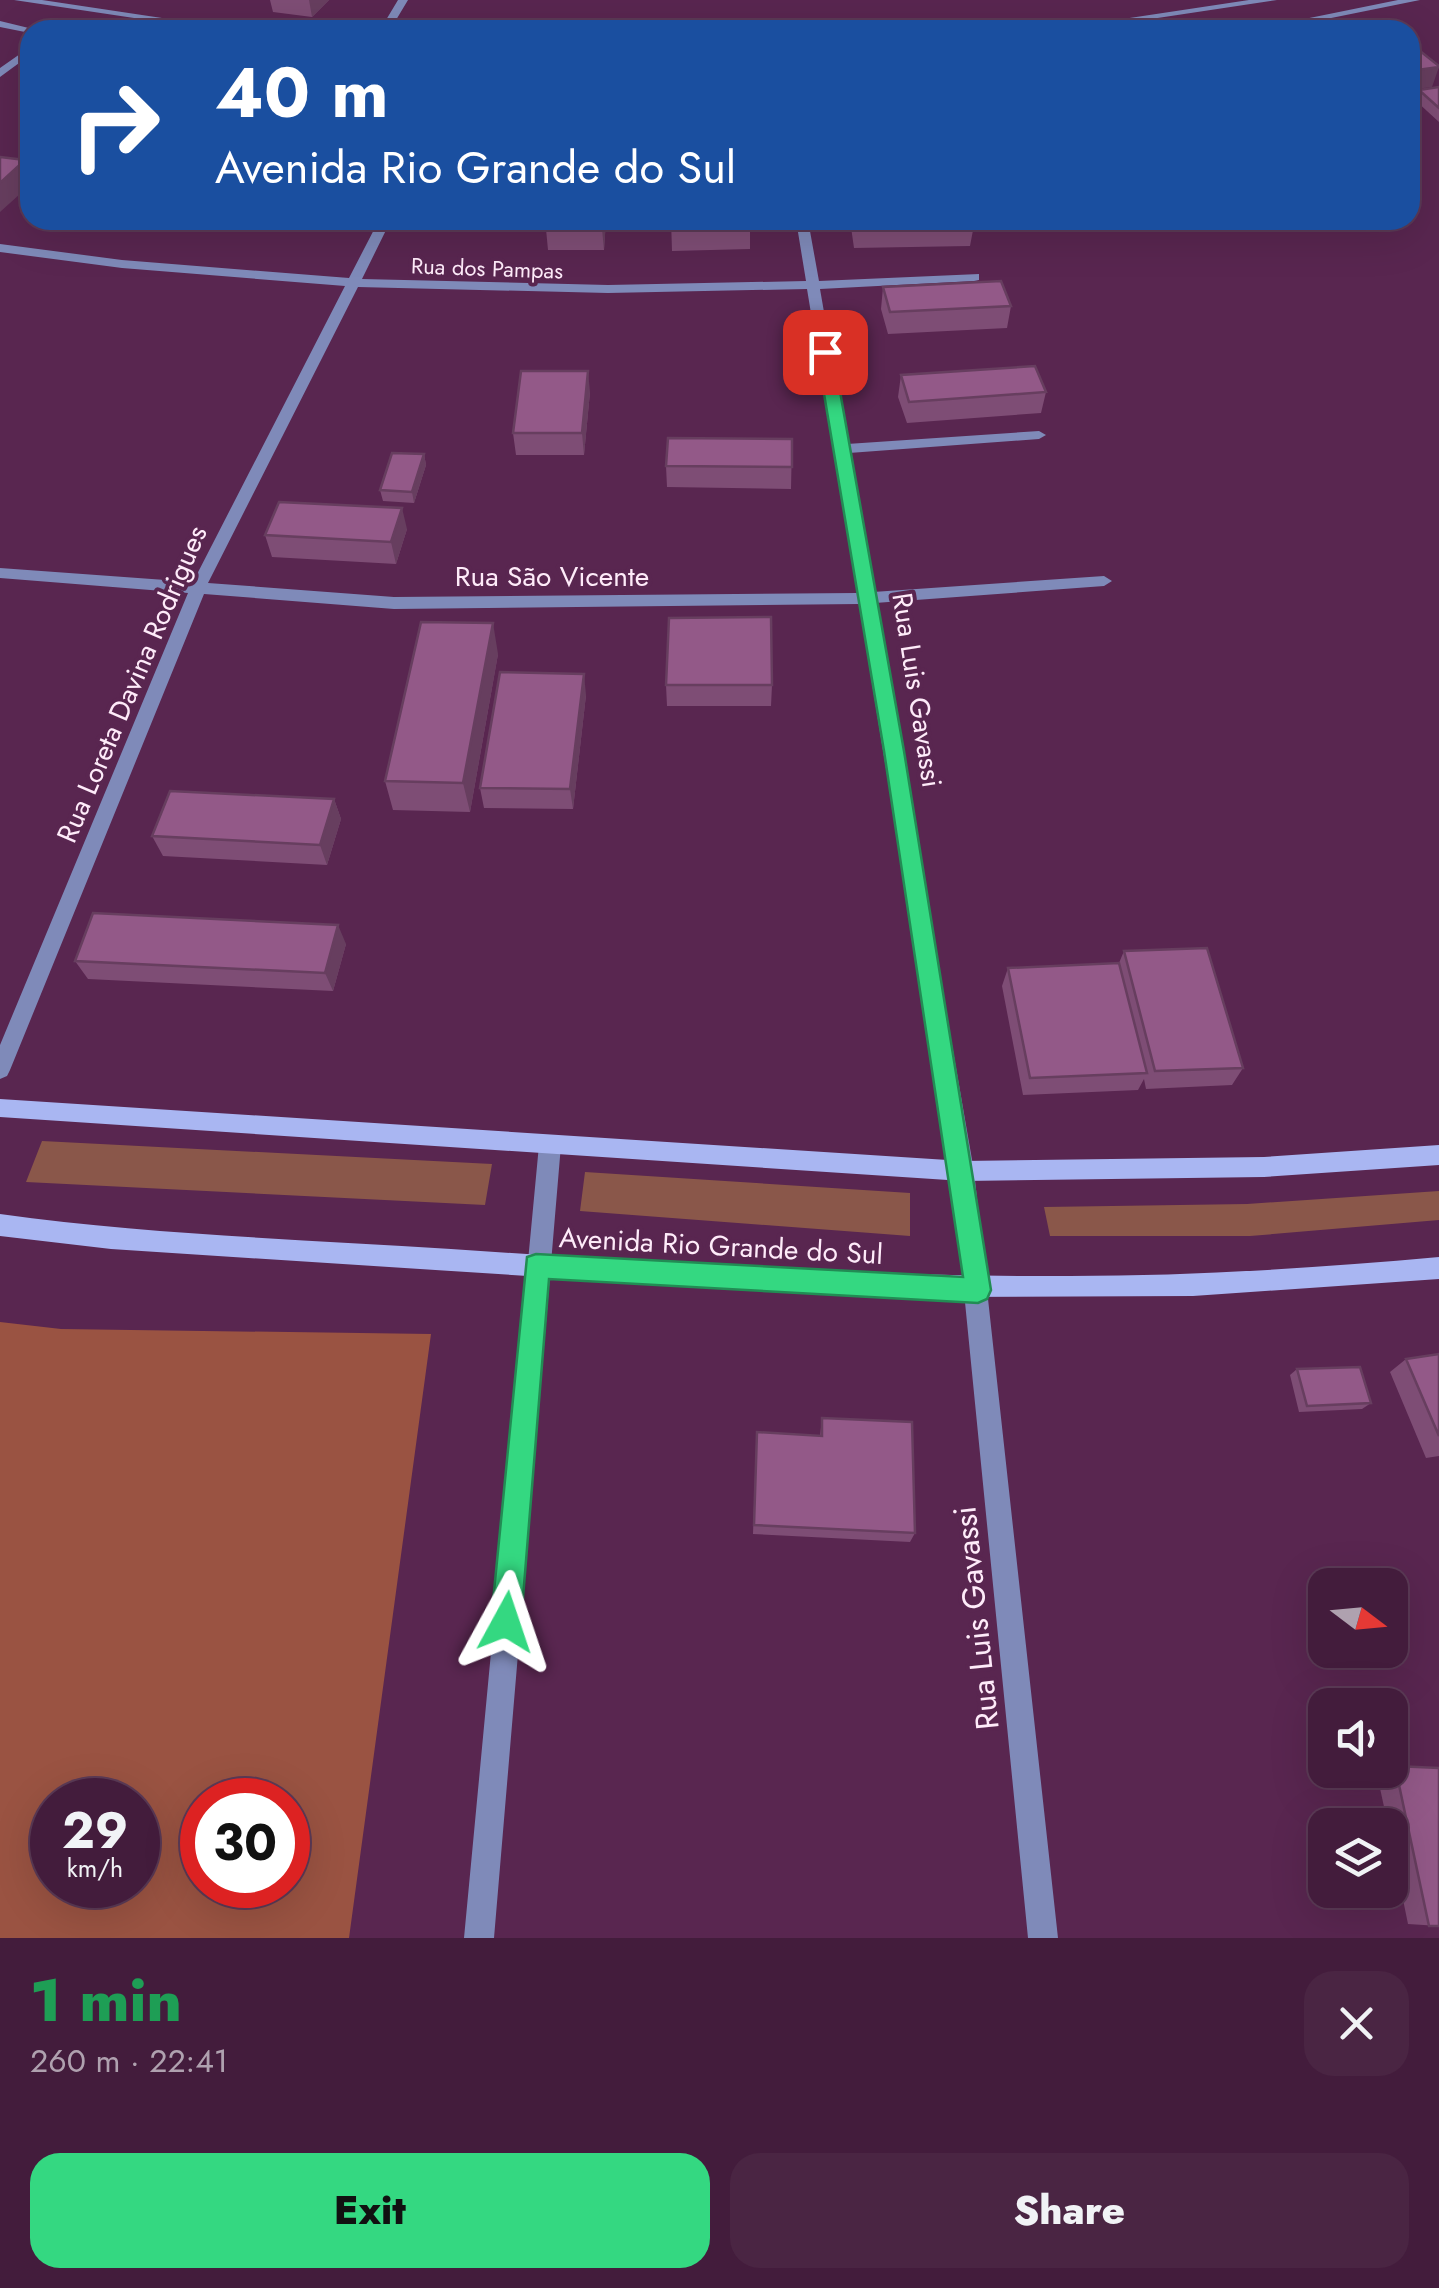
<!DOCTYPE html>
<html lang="en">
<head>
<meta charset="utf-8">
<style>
	:root { --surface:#431c3c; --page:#4a2543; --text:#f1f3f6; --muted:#afa1af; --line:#5b3a56; --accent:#34d881 }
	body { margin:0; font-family:Jost,sans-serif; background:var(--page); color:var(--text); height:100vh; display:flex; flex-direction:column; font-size:38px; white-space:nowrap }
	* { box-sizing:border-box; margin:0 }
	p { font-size:32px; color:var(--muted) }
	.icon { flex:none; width:55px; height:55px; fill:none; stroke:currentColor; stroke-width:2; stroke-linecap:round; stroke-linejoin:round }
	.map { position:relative; height:1938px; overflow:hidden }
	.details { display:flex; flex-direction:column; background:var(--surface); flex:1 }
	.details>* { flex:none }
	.top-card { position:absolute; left:20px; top:20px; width:1400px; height:210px; border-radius:30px; box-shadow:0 10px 40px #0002,0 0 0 2px var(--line); background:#1a4fa0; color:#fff; overflow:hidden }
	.needle { width:65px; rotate:106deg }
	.fabs { position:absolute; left:1308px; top:1568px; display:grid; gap:20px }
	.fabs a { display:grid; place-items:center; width:100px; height:100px; border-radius:20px; background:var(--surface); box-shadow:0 10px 40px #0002,0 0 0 2px var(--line); font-size:50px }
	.speed { position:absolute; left:30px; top:1778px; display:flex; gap:20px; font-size:50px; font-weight:700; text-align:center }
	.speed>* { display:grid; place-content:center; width:130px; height:130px; border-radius:50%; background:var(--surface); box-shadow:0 10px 40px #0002,0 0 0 2px var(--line); line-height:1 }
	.speed small { font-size:25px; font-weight:400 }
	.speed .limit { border:15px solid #d22; background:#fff; color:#111 }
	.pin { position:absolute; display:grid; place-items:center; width:85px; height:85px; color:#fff; margin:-42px; border-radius:20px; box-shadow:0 5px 15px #0006 }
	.me { position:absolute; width:110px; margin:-55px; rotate:5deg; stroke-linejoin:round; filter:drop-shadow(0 0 8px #0008) }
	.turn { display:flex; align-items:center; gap:35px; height:210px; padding:0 30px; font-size:45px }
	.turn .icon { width:130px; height:130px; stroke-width:2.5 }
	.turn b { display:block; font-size:70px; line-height:85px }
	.round { display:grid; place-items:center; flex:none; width:105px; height:105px; border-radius:30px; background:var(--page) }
	.head { display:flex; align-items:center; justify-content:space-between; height:170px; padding:0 30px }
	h1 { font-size:60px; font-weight:800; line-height:75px; color:#1e9e55 }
	.action { display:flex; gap:20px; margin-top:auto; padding:20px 30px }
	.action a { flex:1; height:115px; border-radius:30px; background:var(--accent); color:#111; font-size:40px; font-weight:800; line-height:115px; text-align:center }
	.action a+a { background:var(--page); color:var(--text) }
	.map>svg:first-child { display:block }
	.green { fill:#8a574a }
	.forest { fill:#9a5342; fill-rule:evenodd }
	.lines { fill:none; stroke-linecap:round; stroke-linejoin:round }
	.street { fill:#7f8ab9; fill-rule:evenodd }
	.secondary { fill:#a9b6f2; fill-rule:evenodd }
	.wall { fill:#7e4d75 }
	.shaded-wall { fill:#673e5f }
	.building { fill:#935988; stroke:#673e5f; stroke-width:2.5 }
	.route { fill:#34d881; stroke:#228c54; stroke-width:2.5 }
	.labels { text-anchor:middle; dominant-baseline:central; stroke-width:8; stroke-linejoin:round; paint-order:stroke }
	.far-street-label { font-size:22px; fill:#feebf9; stroke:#592650 }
	.street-label { font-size:28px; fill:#feebf9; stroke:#592650 }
	.near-street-label { font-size:32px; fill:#feebf9; stroke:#592650 }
</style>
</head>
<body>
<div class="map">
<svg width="1439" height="1938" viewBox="0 0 1439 1938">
	<rect width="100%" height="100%" fill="#592650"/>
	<path class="green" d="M42 1141 492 1164 485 1205 26 1182Z
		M585 1172 910 1193V1236L580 1211Z
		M1439 1191V1220L1250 1236H1050L1044 1207 1247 1204Z"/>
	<path class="forest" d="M0 1322 61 1329 431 1334 349 1938H0ZM52 1800H138V1885H52ZM202 1800H288V1885H202Z"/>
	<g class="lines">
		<path class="street" d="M14 0H42L242 30H214Z
			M398 0H408L390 30H380Z
			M1249 0H1277L1078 30H1050Z
			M1398 0H1420L1272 30H1250Z
			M0 21 37 30H30V33L0 27Z
			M30 47V55L0 77V68Z
			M379 220H391L362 279 608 285 806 281 796 220H808L819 281 979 274V280L974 281 820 289 847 444 1039 431 1046 435 1039 439 849 453 873 592 1104 576 1112 581 1104 586 875 603 974 1171 1058 1938H1028L952 1171 859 604 394 609 204 594 10 1070 7 1076 0 1079V1045L188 593 0 578V568L193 582 345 286 122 268 0 252V244L122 260 349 278ZM358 287 608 293 807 289 857 593 394 597 208 583Z
			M550 1135 558 1138 561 1145 494 1938H464L539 1145 542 1138Z"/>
		<path class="secondary" d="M0 1099 963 1161 1264 1157 1439 1145V1165L1264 1177 963 1181 0 1117Z
			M0 1214C150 1235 301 1239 451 1249 657 1263 863 1277 1070 1276 1193 1276 1316 1268 1439 1257V1279L1193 1296 946 1297 698 1287 111 1249 0 1236Z"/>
	</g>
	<path class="wall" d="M270 0H329L312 17 273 12Z
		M1439 87V122L1415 100 1419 90Z
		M547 220H606L604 250H548L546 229Z
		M671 220 750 228V249L672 251Z
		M850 220H972L974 225 970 246 854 248Z
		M883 287 1011 306 1007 328 888 334 881 309Z
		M901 375 1046 392 1041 413 907 423 898 397Z
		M590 392 584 455H516L513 433Z
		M792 439 791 489 667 487 666 466Z
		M424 454 426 465 414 503 383 501 380 490Z
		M407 529 396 564 272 557 265 535Z
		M498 654 470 812 393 810 385 781Z
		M666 685H772L771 706H667Z
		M586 695 573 809 484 808 480 788Z
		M334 799 341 819 327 865 163 856 152 836Z
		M346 944 333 991 88 979 75 961Z
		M1124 951 1243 1068 1232 1085 1146 1089 1144 1079 1138 1090 1023 1095 1002 986 1008 968 1119 963Z
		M1439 1354V1456L1426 1458 1390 1372 1406 1359Z
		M1297 1369 1371 1403 1362 1409 1299 1412 1290 1375Z
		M822 1418 915 1533 910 1542 753 1534 756 1444 820 1436Z
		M1395 1766 1439 1926 1408 1924 1390 1836V1825H1388L1376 1770H1390V1767Z"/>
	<path class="shaded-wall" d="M309 0H329L312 17Z
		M1439 67 1432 87 1410 90V71Z
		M25 160 30 172V185L0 212V183Z
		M603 220H606L604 250 602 229Z
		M588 371 590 392 584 455 582 433Z
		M424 454 426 465 414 503 412 492Z
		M402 508 407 529 396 564 391 542Z
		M493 623 498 654 470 812 463 783Z
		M584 674 586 695 573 809 570 789Z
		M334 799 341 819 327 865 320 845Z
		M338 925 346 944 333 991 325 973Z"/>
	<path class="building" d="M1410 43 1439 66V67L1410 71Z
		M1439 87V108L1419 90Z
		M0 157 25 160 0 183Z
		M547 220H603L602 229H546Z
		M671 220H750V228L671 230Z
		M855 220H972L974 225 856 227Z
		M1001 281 1011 306 890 312 883 287Z
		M1035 366 1046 392 909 402 901 375Z
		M521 371H588L582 433H513Z
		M668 438 792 439V467L666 466Z
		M392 453 424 454 412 492 380 490Z
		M279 502 402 508 391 542 265 535Z
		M771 617 772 685H666L669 618Z
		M421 622 493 623 463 783 385 781Z
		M500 672 584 674 570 789 480 788Z
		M170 791 334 799 320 845 152 836Z
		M93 913 338 925 325 973 75 961Z
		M1207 948 1243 1068 1155 1071 1124 951Z
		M1119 963 1147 1073 1030 1078 1008 968Z
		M1439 1354V1436L1406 1359Z
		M1360 1367 1371 1403 1307 1406 1297 1369Z
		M822 1418 912 1422 915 1533 754 1525 757 1432 822 1436Z
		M1395 1766 1439 1768V1926H1429Z"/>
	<path class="route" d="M825 347 833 352 904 751 991 1290 987 1299 978 1303 549 1279 521 1622 517 1632 506 1637 496 1632 491 1622 527 1257 536 1254 963 1277 884 751 817 352Z"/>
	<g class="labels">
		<g class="far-street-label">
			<text transform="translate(487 268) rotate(2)">Rua dos Pampas</text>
		</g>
		<g class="street-label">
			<text x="552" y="576">Rua São Vicente</text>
			<text transform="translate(132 684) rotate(-67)">Rua Loreta Davina Rodrigues</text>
			<text transform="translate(917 690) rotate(81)">Rua Luis Gavassi</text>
			<text transform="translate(721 1246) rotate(3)">Avenida Rio Grande do Sul</text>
		</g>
		<g class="near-street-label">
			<text transform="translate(976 1618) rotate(-96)">Rua Luis Gavassi</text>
		</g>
	</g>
</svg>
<div class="fabs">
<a><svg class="needle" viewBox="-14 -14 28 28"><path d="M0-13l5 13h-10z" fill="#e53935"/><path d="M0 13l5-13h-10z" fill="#afa1af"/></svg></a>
<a><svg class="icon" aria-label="sound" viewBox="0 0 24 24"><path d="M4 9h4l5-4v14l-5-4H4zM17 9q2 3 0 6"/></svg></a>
<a><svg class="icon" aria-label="layers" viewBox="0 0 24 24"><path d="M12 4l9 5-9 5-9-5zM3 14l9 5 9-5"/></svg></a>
</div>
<div class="speed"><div>29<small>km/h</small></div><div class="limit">30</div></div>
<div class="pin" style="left:825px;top:352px;background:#d93025"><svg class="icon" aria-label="arrive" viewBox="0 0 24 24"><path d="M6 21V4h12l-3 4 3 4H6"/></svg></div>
<svg class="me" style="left:506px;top:1622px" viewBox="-20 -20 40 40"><path d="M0-17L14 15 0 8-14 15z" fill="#34d881" stroke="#fff" stroke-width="4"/></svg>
<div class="top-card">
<div class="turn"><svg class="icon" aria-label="right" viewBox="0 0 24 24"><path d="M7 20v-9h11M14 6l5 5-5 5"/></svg><div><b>40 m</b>Avenida Rio Grande do Sul</div></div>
</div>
</div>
<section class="details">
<div class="head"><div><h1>1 min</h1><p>260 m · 22:41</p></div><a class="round"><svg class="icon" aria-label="close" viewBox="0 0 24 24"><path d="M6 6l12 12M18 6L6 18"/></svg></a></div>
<div class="action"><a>Exit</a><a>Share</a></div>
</section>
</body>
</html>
